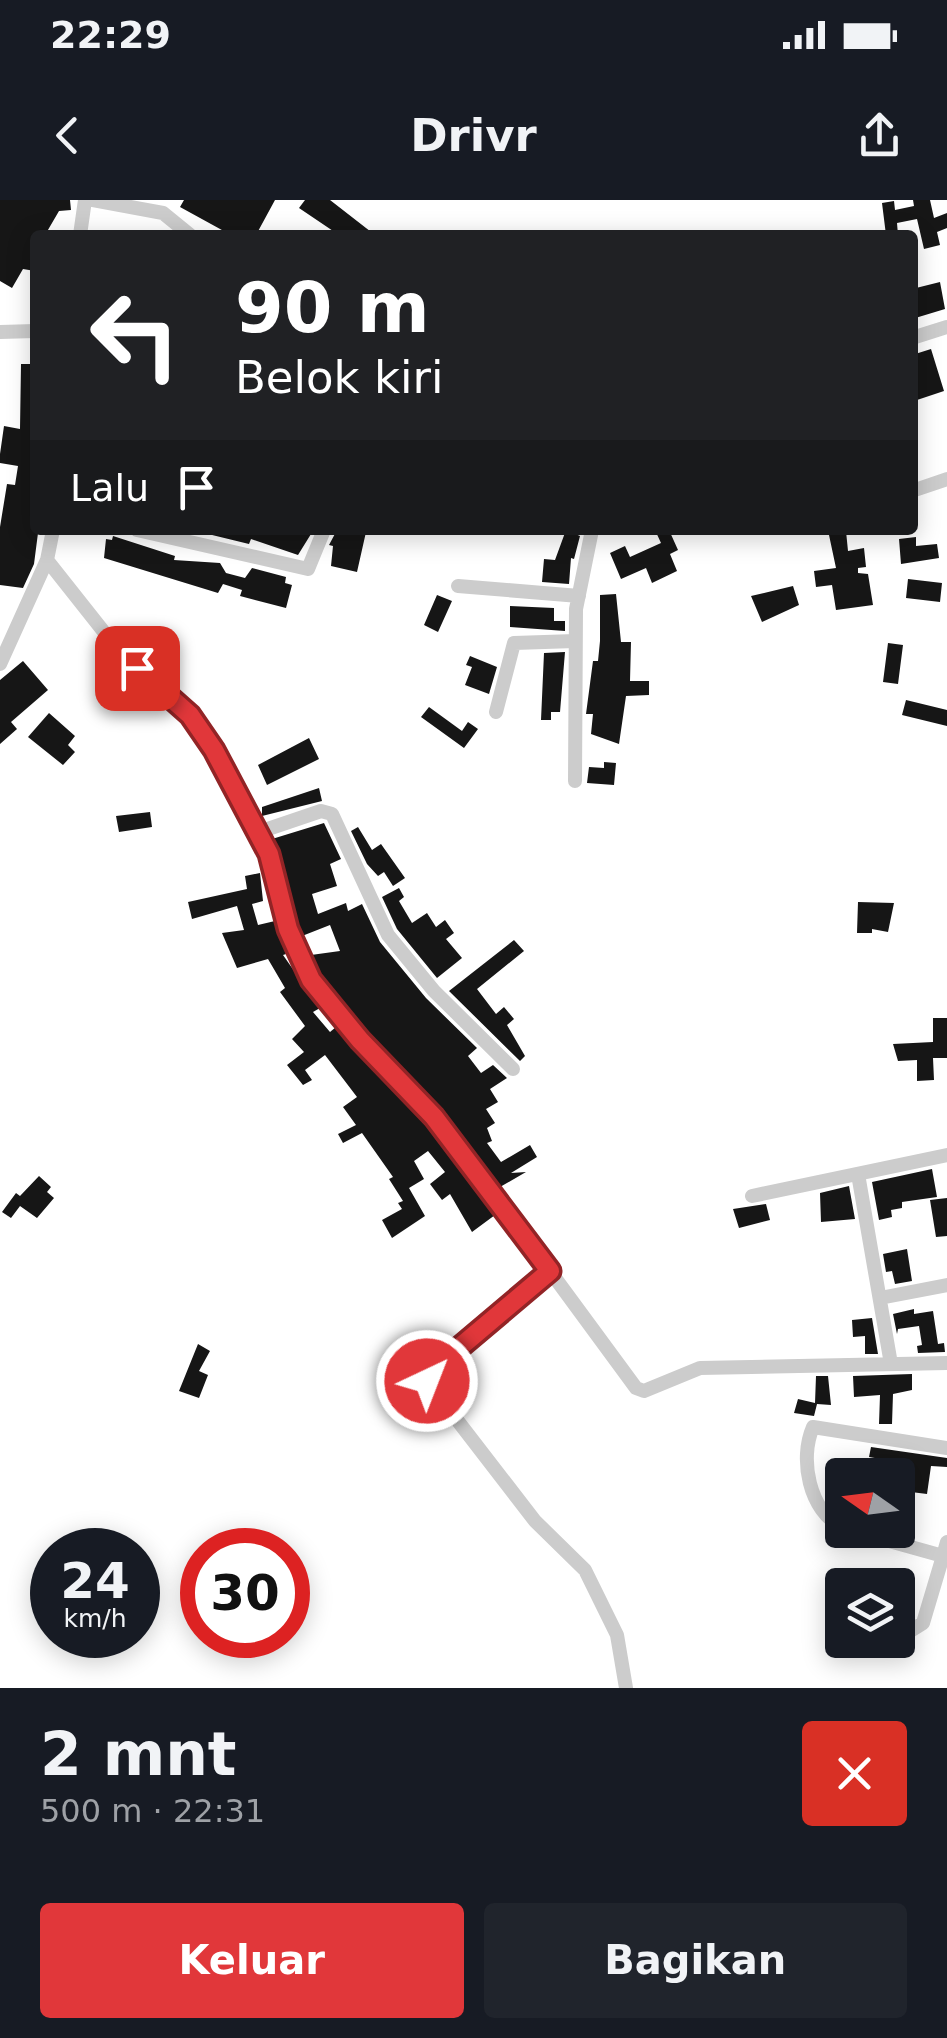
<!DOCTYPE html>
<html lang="id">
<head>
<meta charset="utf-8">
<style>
	:root { --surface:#171b24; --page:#20242c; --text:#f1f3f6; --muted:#9ea1a6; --accent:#e1373a }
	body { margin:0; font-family:"DejaVu Sans",sans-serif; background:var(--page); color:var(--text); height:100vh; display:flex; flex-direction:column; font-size:38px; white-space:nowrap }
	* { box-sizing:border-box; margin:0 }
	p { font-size:32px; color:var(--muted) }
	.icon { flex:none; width:55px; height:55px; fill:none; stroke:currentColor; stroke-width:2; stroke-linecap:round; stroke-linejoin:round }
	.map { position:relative; height:1488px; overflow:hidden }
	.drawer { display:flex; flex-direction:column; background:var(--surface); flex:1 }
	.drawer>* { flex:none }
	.hud { position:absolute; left:30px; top:30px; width:888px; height:305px; border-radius:10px; box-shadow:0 5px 25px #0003; background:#202124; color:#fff; overflow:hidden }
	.needle { width:65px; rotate:284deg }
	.controls { position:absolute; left:825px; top:1258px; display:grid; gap:20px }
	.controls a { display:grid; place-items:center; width:90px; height:90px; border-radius:10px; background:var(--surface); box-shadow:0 5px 25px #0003; font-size:50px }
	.speed { position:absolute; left:30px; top:1328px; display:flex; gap:20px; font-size:50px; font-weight:700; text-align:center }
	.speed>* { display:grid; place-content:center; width:130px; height:130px; border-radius:50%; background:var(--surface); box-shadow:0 5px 25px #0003; line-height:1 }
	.speed small { font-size:25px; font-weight:400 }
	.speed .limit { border:15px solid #d22; background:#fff; color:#111 }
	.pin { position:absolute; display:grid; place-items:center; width:85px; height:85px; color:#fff; margin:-42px; border-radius:20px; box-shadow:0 5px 15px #0006 }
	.me { position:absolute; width:110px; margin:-55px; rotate:43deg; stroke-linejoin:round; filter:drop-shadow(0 0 8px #0008) }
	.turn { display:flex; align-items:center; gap:35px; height:210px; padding:0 40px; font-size:45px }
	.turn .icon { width:130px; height:130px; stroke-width:2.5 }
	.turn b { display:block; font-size:70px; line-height:85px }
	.then { display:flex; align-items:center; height:95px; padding:0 40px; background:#0003; gap:20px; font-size:38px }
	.round { display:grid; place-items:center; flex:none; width:105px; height:105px; border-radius:10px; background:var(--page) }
	.head { display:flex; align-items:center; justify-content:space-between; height:170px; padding:0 40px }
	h1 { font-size:60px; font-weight:600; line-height:75px }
	.button { display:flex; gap:20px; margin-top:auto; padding:20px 40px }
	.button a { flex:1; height:115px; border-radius:10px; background:var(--accent); color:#fff; font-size:40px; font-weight:600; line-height:115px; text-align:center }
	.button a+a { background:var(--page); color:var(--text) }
	.status { display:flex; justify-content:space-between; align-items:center; height:70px; padding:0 50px; background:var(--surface); direction:ltr }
	.status svg { height:28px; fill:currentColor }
	header { display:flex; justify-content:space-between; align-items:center; height:130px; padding:0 40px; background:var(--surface); font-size:45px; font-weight:600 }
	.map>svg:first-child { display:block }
	.building { fill:#161616 }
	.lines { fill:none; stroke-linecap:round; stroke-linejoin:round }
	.minor { stroke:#ccc; stroke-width:14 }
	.route-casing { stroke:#922426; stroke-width:25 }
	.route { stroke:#e1373a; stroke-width:18 }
</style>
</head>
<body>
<div class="status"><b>22:29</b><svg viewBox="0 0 49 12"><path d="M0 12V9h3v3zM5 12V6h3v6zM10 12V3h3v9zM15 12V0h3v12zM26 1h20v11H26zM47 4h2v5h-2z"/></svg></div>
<header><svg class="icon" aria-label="back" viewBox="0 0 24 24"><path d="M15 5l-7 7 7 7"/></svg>Drivr<svg class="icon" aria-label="share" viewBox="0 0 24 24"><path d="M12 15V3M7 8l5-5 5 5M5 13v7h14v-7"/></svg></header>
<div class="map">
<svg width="947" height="1488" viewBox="0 0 947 1488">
	<rect width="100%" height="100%" fill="#fff"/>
	<path class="building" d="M0 0H70L71 10 59 11 45 35H35V71L23 69 12 88 0 81Z
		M184 0H275L256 35H231L180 7Z
		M305 0H330L375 35H339L299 8Z
		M913 0H930L934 18 947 13V28L937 32 940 45 924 49 917 19 897 23 898 35H886L882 3 894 1 895 10 914 6Z
		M940 82 945 109 912 119V89Z
		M931 149 944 191 914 201 912 155Z
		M21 164H35L38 333 34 364 23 388 0 385V327L7 284 15 285 18 266 0 263V254L4 226 20 229Z
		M208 330H310L311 334 298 355 251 339 249 344 208 334Z
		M337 330 366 332 357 372 331 366 333 346 329 345Z
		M566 330 580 336 574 359 571 358 569 384 542 382 544 359 555 360Z
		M655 330H669L678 350 670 354 677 371 652 383 646 368 621 379 610 353 625 346 630 357 661 343Z
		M846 331 848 351 864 348 866 367 858 368V373L868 374 873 405 836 410 832 385 816 387 814 371 836 368 829 335Z
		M113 336 175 356 174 360 220 363 226 373 245 378 252 368 286 377 285 383 292 385 286 408 240 396 242 390 223 384 218 393 104 358 106 339 112 340Z
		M916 337V346L937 344 939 358 901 364 899 339Z
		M908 379 942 383 940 402 906 398Z
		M793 386 799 405 762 422 751 396Z
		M616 394 621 442H631L630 481H649V495L626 496 619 544 591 534 593 514H586L593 461H598L600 441V395Z
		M437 395 452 401 438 432 424 425Z
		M510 406 554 408V421H565V431L510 427Z
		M888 443 903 445 898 484 883 482Z
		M565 452 560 512H551V520H541L544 453Z
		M470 456 497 467 489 494 465 485 472 467 466 465Z
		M23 461 48 490 11 522 17 529 0 544V480Z
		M906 500 947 510V526L902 515Z
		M429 507 462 531 468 522 478 529 464 548 421 517Z
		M49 513 75 536 68 545 75 552 63 565 28 537Z
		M309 538 319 559 267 585 258 565Z
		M604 562 616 563 614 585 587 583 589 567 604 568Z
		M319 588 322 601 262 616V607Z
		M150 612 152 627 119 632 116 616Z
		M324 623 341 659 330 664 337 686 312 694 318 714 346 703 348 711 362 704 380 742 426 798 477 848 468 856 481 873 493 865 507 878 490 889 498 902 486 909 495 923 487 928 492 941 487 943 501 962 530 945 537 957 511 973 526 972 500 987 442 910 368 833 320 774 311 755 340 751 330 725 302 736 272 639Z
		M358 627 372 650 381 644 405 678 393 686 384 672 378 676 367 664 351 631Z
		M260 673 263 701 252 704 258 725 275 721 286 754 283 755 320 808 313 812 330 832 336 827 426 924 495 1015 472 1032 450 994 442 1000 430 984 445 972 428 951 414 961 424 979 409 988 425 1016 392 1038 382 1020 402 1009 398 1003 403 1001 389 979 393 977 362 933 343 943 338 934 356 925 343 907 357 897 325 855 305 870 312 880 303 885 287 865 304 852 292 839 305 826 280 792 285 788 268 759 237 768 222 733 244 730 237 706 192 719 188 702 247 689 245 676Z
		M399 688 404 697 399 701 412 723 427 713 436 727 445 720 454 733 446 739 462 758 437 778 397 729 382 697Z
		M858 702 894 703 888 732 872 729V733H857Z
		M514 740 524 751 477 789 496 814 504 807 514 819 507 825 525 856 520 861 449 791Z
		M933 818H947V858H933L934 880 917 881V860L898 861 893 844 933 842Z
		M932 969 937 997 902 1002V1008L891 1010 892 1017 879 1020 872 982Z
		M39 976 51 987 47 992 54 998 37 1018 20 1006 11 1018 2 1012 16 993 20 996Z
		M849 986 855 1019 821 1022 820 993Z
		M947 998V1036L936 1037 930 1000Z
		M766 1004 770 1020 739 1028 733 1009Z
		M907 1049 912 1081 895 1084 892 1071 886 1072 883 1054Z
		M914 1109V1114L933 1111 938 1144 944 1143 945 1152 918 1153 917 1146 922 1145 919 1126 898 1129 897 1134 893 1114Z
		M872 1118 878 1154H865V1136L853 1137 852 1120Z
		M198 1144 210 1151 199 1171 208 1175 199 1198 179 1191Z
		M912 1174V1190L893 1194 892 1224H879L880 1195 854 1197 853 1176Z
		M816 1176H828L831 1205 817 1204 814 1216 794 1213 798 1199 815 1203Z
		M871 1247 947 1258V1267L931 1266 927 1294 911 1292 913 1279 884 1273 886 1260 869 1257Z"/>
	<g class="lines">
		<path class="minor" d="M93 0 163 13 190 35
			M80 35 85 0
			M0 132 35 131
			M912 138 947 127
			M912 291 947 279
			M53 330 47 360 123 456 161 485 200 528 259 632 293 744 311 780 360 840 434 917 550 1071 428 1174 427 1181 535 1321 585 1370 617 1435 626 1488
			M137 330 308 369 324 330
			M458 386 579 396
			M0 464 47 360
			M496 512 514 443 575 441
			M575 581 576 409 592 330
			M259 632 321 611 332 614 388 735 434 791 513 869
			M858 974 891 1164
			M752 996 947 955
			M550 1071 636 1188 644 1191 700 1168 947 1163
			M880 1098 947 1085
			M842 1327C809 1311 799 1259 813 1227L947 1248
			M850 1330 943 1356 947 1342
			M900 1446 907 1433 923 1423 943 1356"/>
	</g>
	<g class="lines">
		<g class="route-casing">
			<path id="route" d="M137 468 190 515 214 550 269 654 288 729 311 780 360 840 434 917 550 1071 428 1174 427 1181"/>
		</g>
		<use href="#route" class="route"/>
	</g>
</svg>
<div class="controls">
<a><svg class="needle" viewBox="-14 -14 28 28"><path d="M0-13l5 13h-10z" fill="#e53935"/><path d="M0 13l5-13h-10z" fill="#9ea1a6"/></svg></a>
<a><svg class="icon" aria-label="layers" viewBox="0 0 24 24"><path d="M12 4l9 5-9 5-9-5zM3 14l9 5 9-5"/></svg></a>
</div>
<div class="speed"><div>24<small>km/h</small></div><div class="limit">30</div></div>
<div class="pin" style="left:137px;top:468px;background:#d93025"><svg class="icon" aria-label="arrive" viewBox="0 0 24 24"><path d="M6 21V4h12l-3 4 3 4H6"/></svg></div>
<svg class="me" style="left:427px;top:1181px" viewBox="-20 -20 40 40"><circle r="17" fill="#e1373a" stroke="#fff" stroke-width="3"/><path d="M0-11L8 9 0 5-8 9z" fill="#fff"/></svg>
<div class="hud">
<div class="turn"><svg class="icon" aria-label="left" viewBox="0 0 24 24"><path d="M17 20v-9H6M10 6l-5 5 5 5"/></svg><div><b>90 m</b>Belok kiri</div></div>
<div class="then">Lalu<svg class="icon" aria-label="arrive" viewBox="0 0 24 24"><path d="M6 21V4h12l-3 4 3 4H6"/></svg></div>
</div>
</div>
<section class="drawer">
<div class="head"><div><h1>2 mnt</h1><p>500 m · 22:31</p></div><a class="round" style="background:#d93025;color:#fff"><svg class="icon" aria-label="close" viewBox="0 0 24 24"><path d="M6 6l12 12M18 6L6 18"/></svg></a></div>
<div class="button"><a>Keluar</a><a>Bagikan</a></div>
</section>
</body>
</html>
